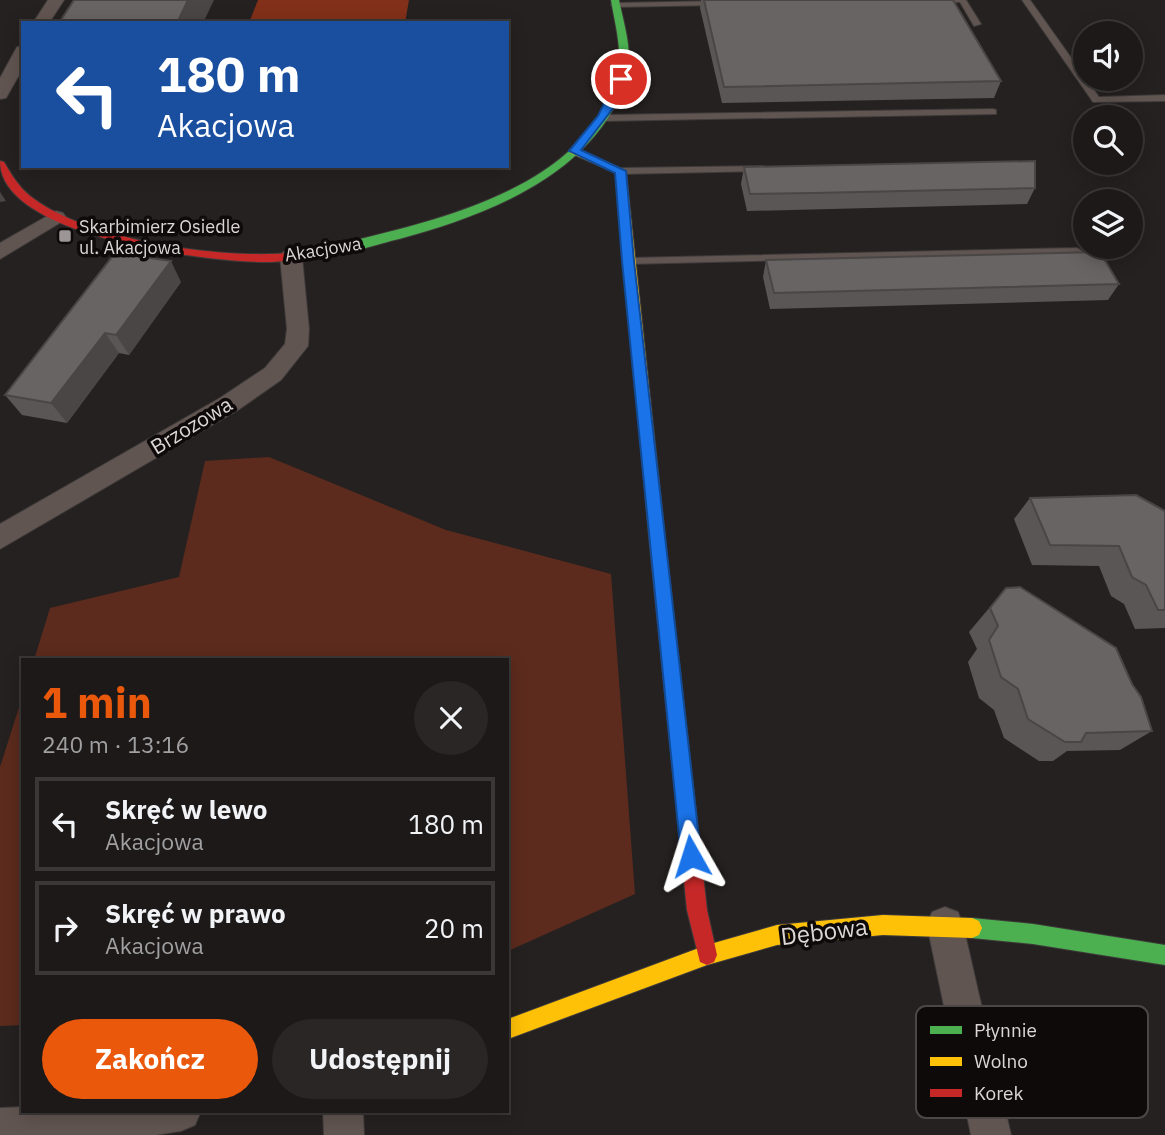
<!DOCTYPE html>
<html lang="pl">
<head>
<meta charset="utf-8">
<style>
	:root { --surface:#1c1918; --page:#292625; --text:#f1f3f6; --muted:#a0a0a2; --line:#3a3837; --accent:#ea580c }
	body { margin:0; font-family:"IBM Plex Sans",sans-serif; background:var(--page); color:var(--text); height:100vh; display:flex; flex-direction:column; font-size:26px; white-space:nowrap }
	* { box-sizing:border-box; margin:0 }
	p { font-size:23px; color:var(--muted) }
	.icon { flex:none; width:38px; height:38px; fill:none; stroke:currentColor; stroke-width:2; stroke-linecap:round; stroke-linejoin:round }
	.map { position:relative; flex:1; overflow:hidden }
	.side { position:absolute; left:21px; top:658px; width:488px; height:455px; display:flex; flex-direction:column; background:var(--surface); border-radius:0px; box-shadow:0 4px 18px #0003,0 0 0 2px var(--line) }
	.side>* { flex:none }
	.banner { position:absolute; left:21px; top:21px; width:488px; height:147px; border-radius:0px; box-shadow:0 4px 18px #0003,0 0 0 2px var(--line); background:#1a4fa0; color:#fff; overflow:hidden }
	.controls { position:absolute; left:1073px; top:21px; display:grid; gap:14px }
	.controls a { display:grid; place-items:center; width:70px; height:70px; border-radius:50%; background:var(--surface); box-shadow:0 4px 18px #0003,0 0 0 2px var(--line); font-size:35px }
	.pin { position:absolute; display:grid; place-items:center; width:60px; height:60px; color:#fff; margin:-30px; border:4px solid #fff; border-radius:50%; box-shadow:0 2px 7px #0007 }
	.me { position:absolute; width:77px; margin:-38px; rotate:354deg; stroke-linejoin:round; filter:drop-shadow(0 0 5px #0008) }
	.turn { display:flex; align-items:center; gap:24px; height:147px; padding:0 21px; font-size:32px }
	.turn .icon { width:91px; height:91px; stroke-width:2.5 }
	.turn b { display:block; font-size:49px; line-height:60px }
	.round { display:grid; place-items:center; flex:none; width:74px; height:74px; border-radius:37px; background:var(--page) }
	.headline { display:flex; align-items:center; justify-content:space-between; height:119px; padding:0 21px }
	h1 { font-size:42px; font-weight:700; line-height:52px; color:var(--accent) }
	.cta { display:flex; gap:14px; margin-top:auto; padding:14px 21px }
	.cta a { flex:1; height:80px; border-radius:42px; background:var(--accent); color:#fff; font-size:28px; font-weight:700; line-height:80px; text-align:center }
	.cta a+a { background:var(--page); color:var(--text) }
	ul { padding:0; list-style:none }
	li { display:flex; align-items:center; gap:21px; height:94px; margin:0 14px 10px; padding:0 7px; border:4px solid var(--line); border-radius:0px }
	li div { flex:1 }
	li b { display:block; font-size:26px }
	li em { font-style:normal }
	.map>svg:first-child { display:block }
	.green { fill:#5c2b1d }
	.water { fill:#823019 }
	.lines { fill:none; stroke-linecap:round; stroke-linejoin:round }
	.lane-casing { stroke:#3e3b3a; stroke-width:2 }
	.street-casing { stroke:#3e3b3a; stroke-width:2 }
	.fast-casing { stroke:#3e3b3a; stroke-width:2 }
	.slow-casing { stroke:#3e3b3a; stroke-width:2 }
	.jam-casing { stroke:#3e3b3a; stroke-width:2 }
	.lane { fill:#615551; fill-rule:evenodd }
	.street { fill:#615551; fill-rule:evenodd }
	.fast { fill:#4caf50; fill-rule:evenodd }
	.slow { fill:#ffc107; fill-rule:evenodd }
	.jam { fill:#c62828; fill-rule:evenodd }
	.wall { fill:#595655 }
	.shaded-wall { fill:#494645 }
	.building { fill:#686463; stroke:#494645; stroke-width:2 }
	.route { fill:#1a73e8; stroke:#114b97; stroke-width:2 }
	.poi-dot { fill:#9c9796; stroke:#0e0a09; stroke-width:2.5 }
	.labels { text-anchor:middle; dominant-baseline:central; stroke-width:7; stroke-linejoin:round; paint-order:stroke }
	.far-poi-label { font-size:18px; fill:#dcd6d5; stroke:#0e0a09; text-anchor:start }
	.far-street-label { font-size:18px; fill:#dcd6d5; stroke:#0e0a09 }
	.street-label { font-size:21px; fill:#dcd6d5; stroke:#0e0a09 }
	.near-street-label { font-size:24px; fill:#dcd6d5; stroke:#0e0a09 }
	.key { fill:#0e0a09; stroke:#4c4746; stroke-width:2 }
	.key-label { font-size:19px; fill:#dcd6d5 }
</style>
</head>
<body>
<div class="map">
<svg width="1165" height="1135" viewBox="0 0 1165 1135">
	<rect width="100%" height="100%" fill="#252120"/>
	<path class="green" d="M269 457 446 530 611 574 635 894 508 951V660H34L50 608 179 577 205 461Z
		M23 695V1025L0 1026V767Z"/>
	<path class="water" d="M258 0H409L405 23H249Z"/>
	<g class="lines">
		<g class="lane-casing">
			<path id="lane" d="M932 0H966L981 24 974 26 960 2 935 3Z
				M1022 0H1030L1099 97 1165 95V101L1093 102Z
				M719 1 723 3 722 5 615 7 611 5 615 3Z
				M993 109 996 110V114L602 121 597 118 602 115Z
				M763 166 766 167V171L621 174 616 171 621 168Z
				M1077 248 1082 251 1081 253 628 264 623 261 628 258Z"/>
		</g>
		<g class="street-casing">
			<path id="street" d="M48 0H64L49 23H33Z
				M23 46V68L6 98 0 99V78L17 47Z
				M56 211 63 213 66 217 63 221 0 259V243Z
				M291 250 299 252 302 257 309 329 308 346 281 380 238 410 0 549V524L220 398 265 368 285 344 287 329 280 257 283 252Z
				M945 907 958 912 963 925 1011 1135H971L927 925 932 912Z
				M23 1107V1111H201L195 1125 181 1131 156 1135H0V1108Z
				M323 1111H363L364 1135H324Z"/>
		</g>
		<g class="fast-casing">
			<path id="fast" d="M611 0H619C624 25 634 54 626 79 597 174 485 216 399 239 380 243 354 254 336 251V245C433 221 582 191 616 79 624 54 615 25 611 0Z
				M972 918 1033 924 1165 945V965L1033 944 972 938 965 935 962 928 965 921Z"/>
		</g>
		<g class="slow-casing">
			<path id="slow" d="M570 149H578L626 171 666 547 663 552H653L650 547 616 173 570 153Z
				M883 915 972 918 979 921 982 928 979 935 972 938 883 935 777 945 707 965 508 1039V1019L707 945 777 925Z"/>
		</g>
		<g class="jam-casing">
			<path id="jam" d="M0 161 4 162C11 174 18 186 30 196 83 238 204 256 271 254 294 254 317 248 340 244L346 248 340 252C317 256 294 261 271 262 213 263 0 238 0 161Z
				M658 541 663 542 666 547 707 910 717 955 714 962 707 965 700 962 687 910 650 547 653 542Z"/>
		</g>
		<use href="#lane" class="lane"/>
		<use href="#street" class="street"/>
		<use href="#fast" class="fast"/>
		<use href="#slow" class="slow"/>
		<use href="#jam" class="jam"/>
	</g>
	<path class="wall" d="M701 0H953L1001 81 994 98 722 103 700 8Z
		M744 167 1035 188 1027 204 747 211 741 184Z
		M766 260 1119 284 1108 300 770 309 763 277Z
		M181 282 129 355 119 353 67 423 22 415 5 395Z
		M1030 498 1165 511V628L1135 629 1124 604 1111 596 1099 566 1032 565 1014 519Z
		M1006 588 1152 731 1120 750 1067 751 1053 761H1039L1004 738 994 710 979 698 968 662 977 649 969 632Z"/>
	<path class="shaded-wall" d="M188 0H214L203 23H177Z
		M0 192 6 201 0 202Z
		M171 261 181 282 129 355 116 335Z
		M105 333 119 353 67 423 51 403Z"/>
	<path class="building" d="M74 0H188L177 23H59Z
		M704 0H953L1001 81 724 87Z
		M1035 161V188L813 193 750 194 744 167Z
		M1100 252 1119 284 774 293 766 260Z
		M115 253 171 261 116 335 105 333 51 403 5 395Z
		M1136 495 1165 511V610H1158L1146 585 1132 577 1119 546 1050 545 1030 498Z
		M1020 587 1116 648 1132 684 1141 697 1152 731 1086 733 1081 742H1065L1028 719 1018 689 1001 677 989 640 998 626 990 608 1006 588Z"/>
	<path class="route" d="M621 76 626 79 617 103 581 150 626 171 634 261 701 856 698 863 691 866 684 863 681 856 622 261 615 173 569 151 598 116 616 79Z"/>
	<rect class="poi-dot" x="58" y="229" width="14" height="14" rx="3.5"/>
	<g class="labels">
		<g class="far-poi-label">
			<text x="79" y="226">Skarbimierz Osiedle<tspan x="79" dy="21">ul. Akacjowa</tspan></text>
		</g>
		<g class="far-street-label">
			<text transform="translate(323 249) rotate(-9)">Akacjowa</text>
		</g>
		<g class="street-label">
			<text transform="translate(191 425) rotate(-31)">Brzozowa</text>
		</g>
		<g class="near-street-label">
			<text transform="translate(824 931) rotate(-7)">Dębowa</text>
		</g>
	</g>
	<rect x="916" y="1006" width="232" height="112" rx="10" class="key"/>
	<rect x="930" y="1026" width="32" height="8" fill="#4caf50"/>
	<rect x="930" y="1057" width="32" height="9" fill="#ffc107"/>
	<rect x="930" y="1089" width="32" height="8" fill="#c62828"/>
	<g class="key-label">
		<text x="974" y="1037">Płynnie</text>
		<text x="974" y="1068">Wolno</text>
		<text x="974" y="1100">Korek</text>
	</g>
</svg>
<div class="controls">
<a><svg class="icon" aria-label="sound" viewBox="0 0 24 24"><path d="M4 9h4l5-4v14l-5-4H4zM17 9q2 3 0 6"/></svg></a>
<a><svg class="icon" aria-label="search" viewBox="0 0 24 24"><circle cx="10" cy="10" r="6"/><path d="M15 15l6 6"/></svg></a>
<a><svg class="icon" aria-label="layers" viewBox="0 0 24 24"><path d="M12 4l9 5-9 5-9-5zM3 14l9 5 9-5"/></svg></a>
</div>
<div class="pin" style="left:621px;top:79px;background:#d93025"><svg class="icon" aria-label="arrive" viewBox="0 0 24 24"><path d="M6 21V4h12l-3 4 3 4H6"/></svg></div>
<svg class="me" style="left:691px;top:856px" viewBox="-20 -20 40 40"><path d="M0-17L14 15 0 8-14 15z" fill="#1a73e8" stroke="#fff" stroke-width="4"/></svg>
<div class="banner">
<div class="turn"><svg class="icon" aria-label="left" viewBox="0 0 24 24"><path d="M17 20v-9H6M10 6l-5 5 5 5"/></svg><div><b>180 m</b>Akacjowa</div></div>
</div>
<section class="side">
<div class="headline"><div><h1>1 min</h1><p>240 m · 13:16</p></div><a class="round"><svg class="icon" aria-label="close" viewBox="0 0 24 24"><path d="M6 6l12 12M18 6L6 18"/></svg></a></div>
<ul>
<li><svg class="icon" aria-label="left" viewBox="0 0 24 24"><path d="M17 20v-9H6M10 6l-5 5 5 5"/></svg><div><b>Skręć w lewo</b><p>Akacjowa</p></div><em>180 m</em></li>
<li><svg class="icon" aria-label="right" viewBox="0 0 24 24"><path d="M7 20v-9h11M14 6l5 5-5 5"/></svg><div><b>Skręć w prawo</b><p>Akacjowa</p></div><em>20 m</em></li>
</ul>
<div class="cta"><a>Zakończ</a><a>Udostępnij</a></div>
</section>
</div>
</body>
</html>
